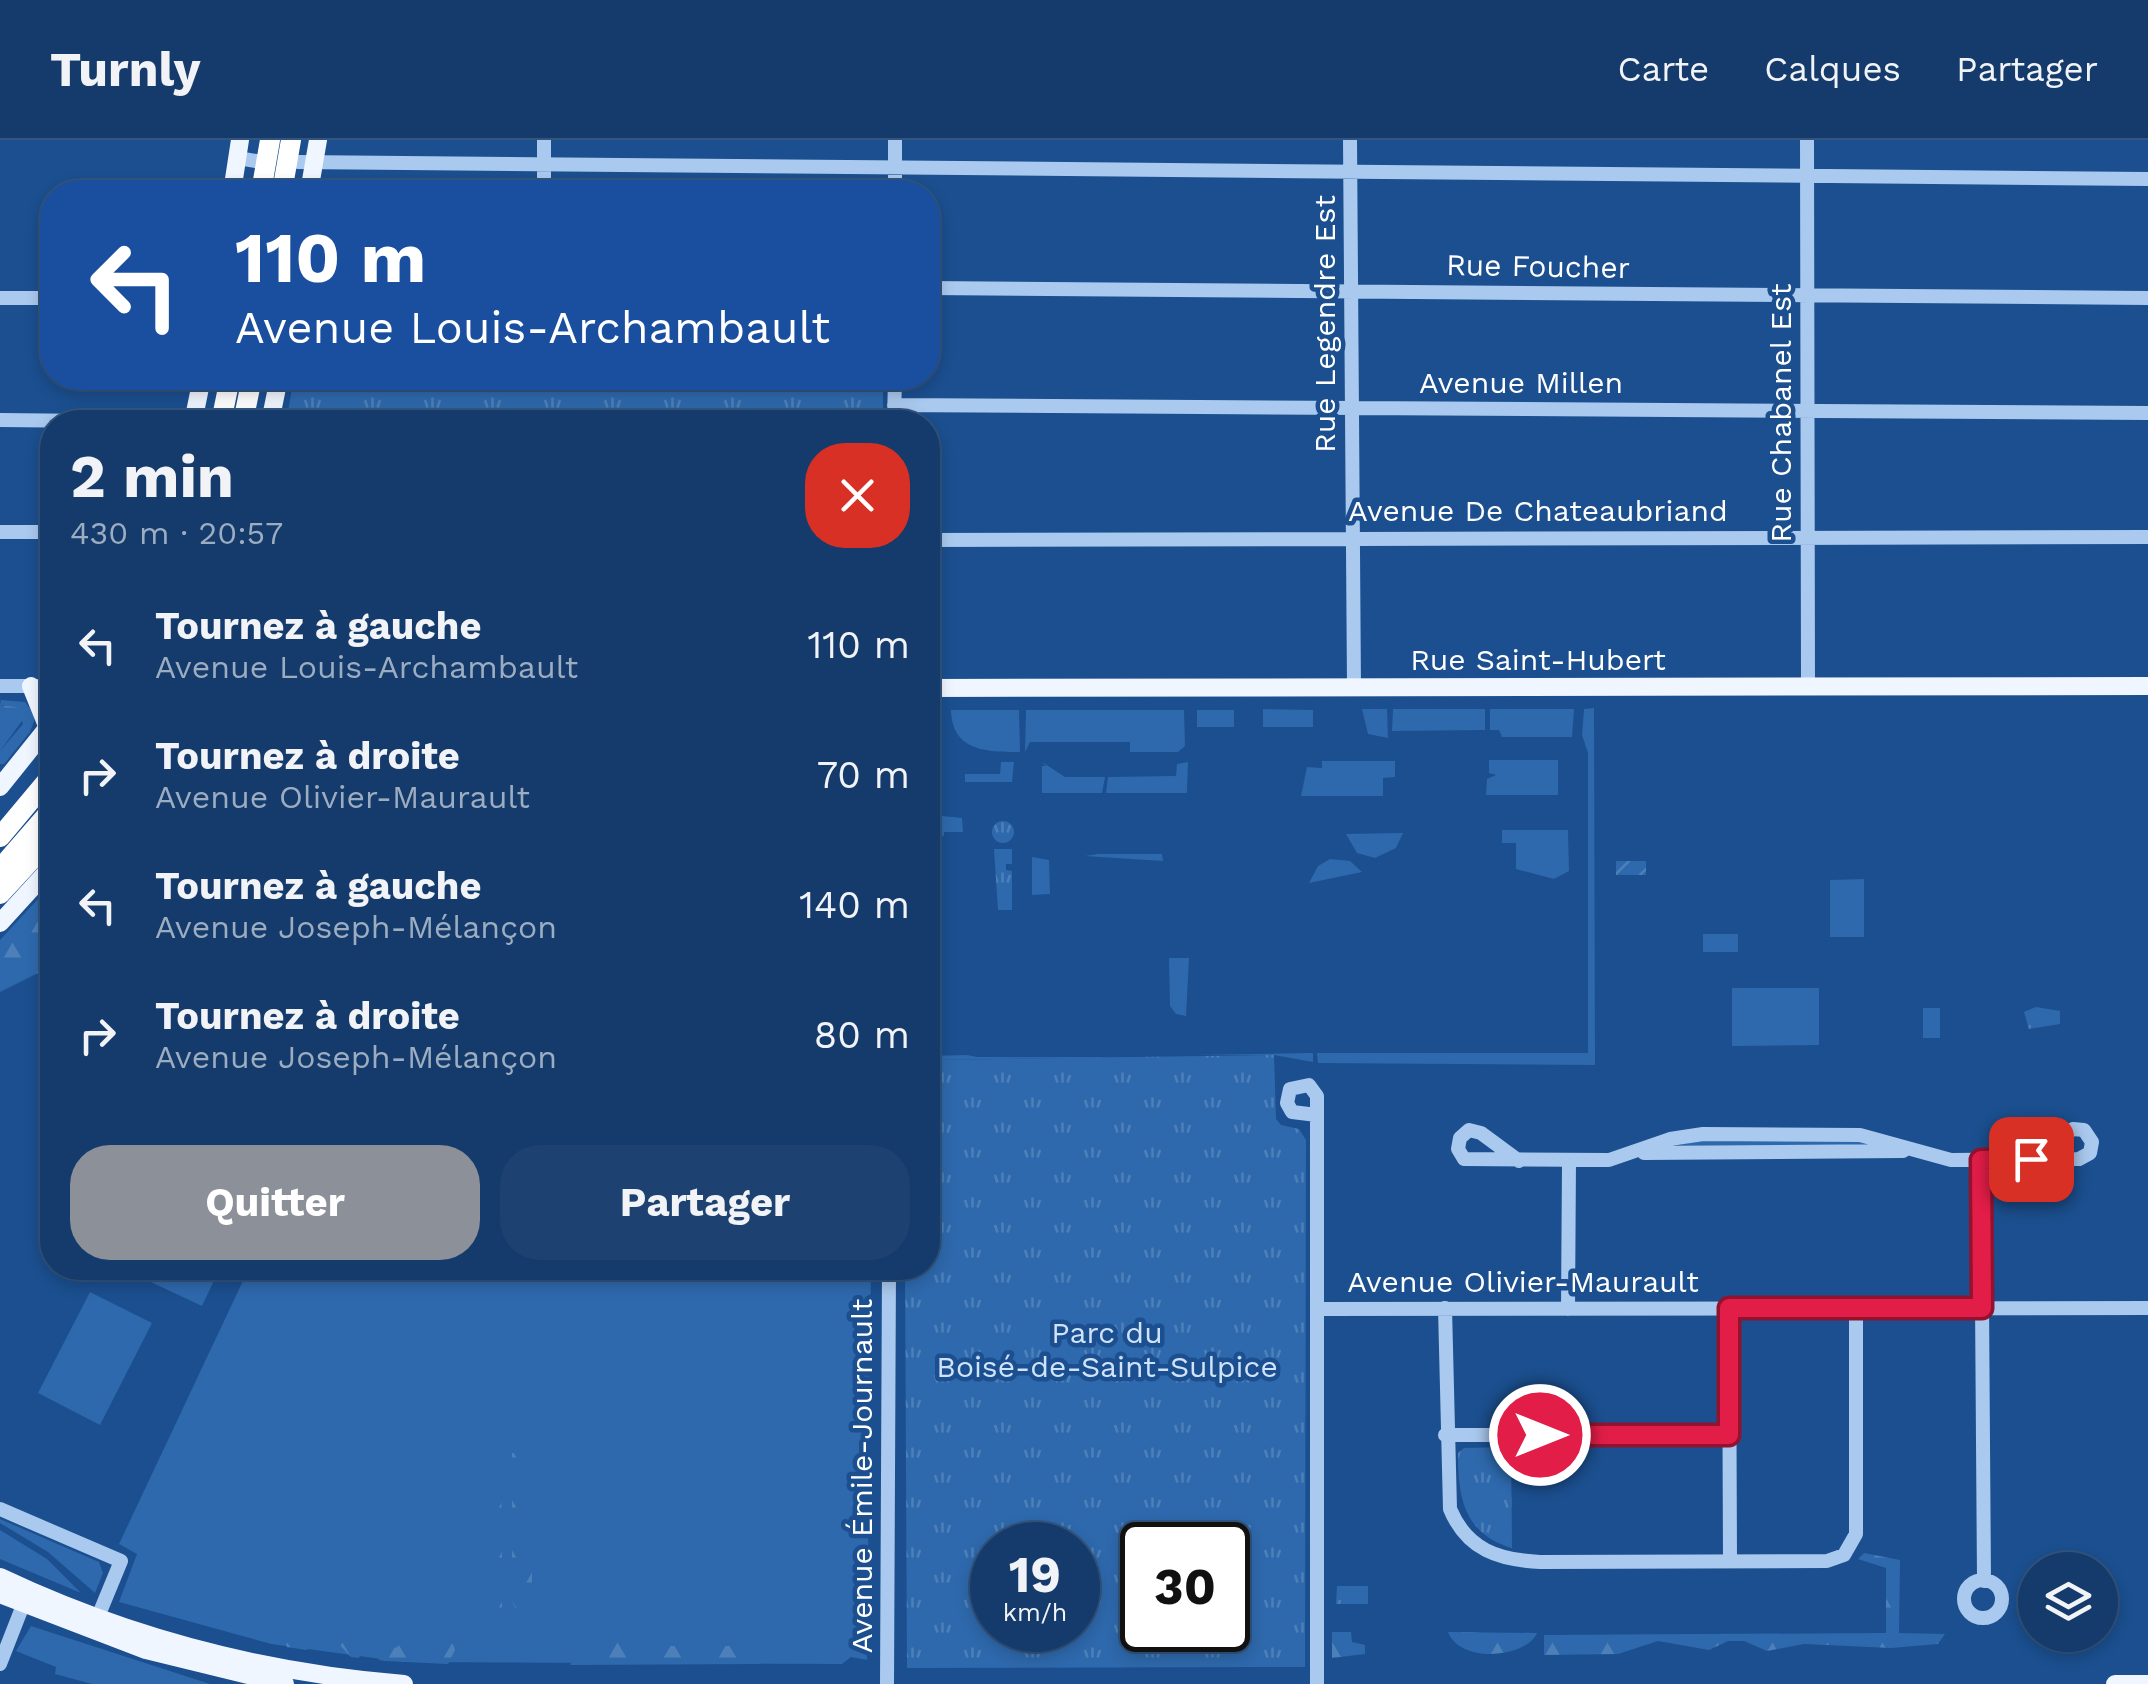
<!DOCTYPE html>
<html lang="fr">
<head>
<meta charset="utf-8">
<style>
	:root { --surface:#143b6b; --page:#1d4271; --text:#f1f3f6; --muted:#9dadc1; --line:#33557e; --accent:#8c9099 }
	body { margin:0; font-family:"Work Sans",sans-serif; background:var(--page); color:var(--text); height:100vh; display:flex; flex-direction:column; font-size:38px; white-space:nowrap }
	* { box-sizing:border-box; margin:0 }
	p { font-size:32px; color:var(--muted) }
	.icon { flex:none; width:55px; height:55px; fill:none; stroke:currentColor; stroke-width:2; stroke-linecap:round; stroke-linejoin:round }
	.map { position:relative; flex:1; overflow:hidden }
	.panel { position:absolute; left:40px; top:270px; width:900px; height:870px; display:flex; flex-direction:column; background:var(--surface); border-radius:40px; box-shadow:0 5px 15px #0003,0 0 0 2px var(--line) }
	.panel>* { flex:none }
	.top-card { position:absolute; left:40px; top:40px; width:900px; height:210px; border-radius:40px; box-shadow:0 5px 15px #0003,0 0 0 2px var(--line); background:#1a4fa0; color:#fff; overflow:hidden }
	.fabs { position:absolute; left:2018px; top:1412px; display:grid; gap:20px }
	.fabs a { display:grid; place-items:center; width:100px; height:100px; border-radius:50%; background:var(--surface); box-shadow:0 5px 15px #0003,0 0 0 2px var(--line); font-size:50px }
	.speed { position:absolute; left:970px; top:1382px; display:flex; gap:20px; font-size:50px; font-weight:700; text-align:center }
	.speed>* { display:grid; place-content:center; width:130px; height:130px; border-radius:50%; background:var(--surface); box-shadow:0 5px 15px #0003,0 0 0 2px var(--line); line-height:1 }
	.speed small { font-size:25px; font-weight:400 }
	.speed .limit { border:5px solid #111; border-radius:15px; background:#fff; color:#111 }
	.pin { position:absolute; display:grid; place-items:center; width:85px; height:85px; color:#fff; margin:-42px; border-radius:20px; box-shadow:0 5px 15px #0006 }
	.me { position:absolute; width:110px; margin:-55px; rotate:90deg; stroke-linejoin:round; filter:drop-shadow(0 0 8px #0008) }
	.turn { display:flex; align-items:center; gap:35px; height:210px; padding:0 30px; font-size:45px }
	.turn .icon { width:130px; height:130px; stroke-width:2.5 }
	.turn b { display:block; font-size:70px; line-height:85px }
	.round { display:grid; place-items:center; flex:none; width:105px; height:105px; border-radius:40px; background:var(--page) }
	.summary { display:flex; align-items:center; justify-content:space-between; height:170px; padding:0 30px }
	h1 { font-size:60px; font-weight:700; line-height:75px }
	.primary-button { display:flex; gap:20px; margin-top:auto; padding:20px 30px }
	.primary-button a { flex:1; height:115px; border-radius:40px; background:var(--accent); color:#fff; font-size:40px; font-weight:700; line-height:115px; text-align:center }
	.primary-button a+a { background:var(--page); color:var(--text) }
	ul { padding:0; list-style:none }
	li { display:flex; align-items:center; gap:30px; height:130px; padding:0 30px }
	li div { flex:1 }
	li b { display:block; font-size:38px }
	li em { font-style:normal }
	header { display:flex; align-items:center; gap:60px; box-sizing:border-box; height:140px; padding:0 50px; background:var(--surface); border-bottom:2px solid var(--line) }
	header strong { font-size:48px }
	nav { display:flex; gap:55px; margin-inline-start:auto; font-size:35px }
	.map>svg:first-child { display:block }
	.grass { fill:#2e69ad }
	.forest { fill:url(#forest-firs) }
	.park { fill:url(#park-tufts); fill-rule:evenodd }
	.garden { fill:url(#garden-furrows) }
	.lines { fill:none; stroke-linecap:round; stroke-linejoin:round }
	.minor { stroke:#a9c9ee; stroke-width:14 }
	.major { stroke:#f0f6ff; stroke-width:18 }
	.highway { stroke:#fff; stroke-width:20 }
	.highway-bridge { stroke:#fff; stroke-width:20 }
	.route-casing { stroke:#92132f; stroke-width:25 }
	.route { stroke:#e11d48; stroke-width:18 }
	.labels { text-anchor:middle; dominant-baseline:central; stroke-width:9; stroke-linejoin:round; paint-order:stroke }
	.street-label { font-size:30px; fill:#fff; stroke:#1b4f8f }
	.park-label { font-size:30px; fill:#cfe3fa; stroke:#1b4f8f }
</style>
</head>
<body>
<header>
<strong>Turnly</strong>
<nav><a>Carte</a><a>Calques</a><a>Partager</a></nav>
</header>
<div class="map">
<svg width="2148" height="1544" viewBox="0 0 2148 1544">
	<defs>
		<pattern id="forest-firs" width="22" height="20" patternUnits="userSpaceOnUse" patternTransform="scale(2.5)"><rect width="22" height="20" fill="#2e69ad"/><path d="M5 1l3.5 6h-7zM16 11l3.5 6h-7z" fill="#4d80b9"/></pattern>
		<pattern id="park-tufts" width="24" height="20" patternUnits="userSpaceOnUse" patternTransform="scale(2.5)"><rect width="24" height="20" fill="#2e69ad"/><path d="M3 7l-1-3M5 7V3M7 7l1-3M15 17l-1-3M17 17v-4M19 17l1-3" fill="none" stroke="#4d80b9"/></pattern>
		<pattern id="garden-furrows" width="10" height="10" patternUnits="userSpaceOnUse" patternTransform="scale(2.5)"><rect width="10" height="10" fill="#2e69ad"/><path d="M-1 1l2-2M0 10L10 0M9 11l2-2" fill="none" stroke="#4d80b9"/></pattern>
	</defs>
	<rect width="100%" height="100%" fill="#1b4f8f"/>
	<path class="grass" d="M1 560 25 562 36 576 30 592 4 624H0V611L23 584 17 567 0 565Z
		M1594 568 1595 925 1318 923 1317 913H1588V613L1582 595 1584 569Z
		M1263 569 1313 570V587H1263Z
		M1362 569H1387L1388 598 1368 594Z
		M1393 569H1485V590L1392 591Z
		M1490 569H1574L1572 597H1502L1499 590H1490Z
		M951 570H1019L1020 612C988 612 952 612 951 570Z
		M1026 570H1184L1185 606 1178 612H1130V602H1030L1025 612Z
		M1197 570H1234V587H1197Z
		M1489 620H1558V655H1486L1487 639 1496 635 1489 633Z
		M1322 621H1395V637L1383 638V656H1301L1307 627 1322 628Z
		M1001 622H1014L1012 642H965V634H1000Z
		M1042 622 1065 637H1105L1102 653H1042V626H1046Z
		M1188 622 1187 653H1106L1108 637 1176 636 1177 624Z
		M942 676 962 678 963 692H944V697L940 692 928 693V679Z
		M1502 690H1568L1569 731 1554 739 1516 729V703H1502Z
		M1403 693 1396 708 1375 718 1357 713 1346 694Z
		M1098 714H1162L1163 721 1085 716Z
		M1032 717 1049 720 1050 754 1032 755Z
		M1330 719 1350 721 1362 732 1309 743 1318 726Z
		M1864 739V797H1830V740Z
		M1703 794H1738V812H1703Z
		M1169 818H1189L1186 876 1176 874 1170 866Z
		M1732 848H1819V905L1732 906Z
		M1923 868H1940V898H1923Z
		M1313 913V922L1274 915H1191Z
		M967 915 978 917H1154L928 920V916Z
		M1704 1000H1856L1877 1006H1675Z
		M121 1128H220L202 1166Z
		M249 1128H871L867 1520 851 1517 842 1524 403 1522 271 1504 119 1462 137 1414 119 1404Z
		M90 1152 152 1183 100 1285 38 1253Z
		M0 1379 99 1422 103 1433 95 1453 48 1412 0 1383Z
		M0 1390 47 1419 81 1453 0 1419Z
		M31 1486 210 1544H92L55 1534 56 1527 16 1511Z"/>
	<path class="forest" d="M0 565 17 567 24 578 0 611Z
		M928 570H942L940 621H928Z
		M52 744V826L0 852V800Z
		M512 1313H522L521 1424 532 1432V1468L516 1470 512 1459Z
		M489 1334H501L502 1392H489Z
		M489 1397 502 1398V1471L489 1472Z
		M1864 1413 1900 1420 1899 1493 1945 1494 1938 1504 1891 1508 1804 1504 1767 1511 1744 1501H1728L1709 1510 1658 1501 1618 1514 1544 1515V1495L1886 1493V1428L1858 1419Z
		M281 1492 385 1498 396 1508 405 1500 453 1504 455 1510 448 1524 385 1521 379 1520 372 1503 364 1506 359 1518 351 1517 335 1500 306 1510 287 1507Z
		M1332 1492H1351L1352 1502 1365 1505V1514L1332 1518Z
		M1448 1492 1537 1493C1527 1517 1461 1525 1448 1492Z
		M617 1501 630 1515 651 1506H760V1524L570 1525 581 1505Z"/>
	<path class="park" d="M294 238H883V282H286Z
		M992 692a11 11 0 1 1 22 0a11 11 0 1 1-22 0Z
		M994 709H1012V724H1006V730L1012 731V770H998Z
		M2036 867 2060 871V884L2029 889 2024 872Z
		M1274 915 1276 979 1281 985 1299 989 1306 1000 1305 1527 907 1528 905 1128H928V920ZM992 1405H1078V1490H992ZM1228 1405V1490H1142V1405Z
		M1511 1307 1512 1408C1464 1394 1458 1358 1458 1313L1464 1308Z
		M1337 1446H1368V1464H1336Z"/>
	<path class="garden" d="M1616 721H1646V735H1616Z"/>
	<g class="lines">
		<path class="minor" d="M544 0V52
			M895 0V52
			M1350 0 1354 547
			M1807 0 1808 546
			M238 18 256 21
			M298 22 2148 39
			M928 148 2148 158
			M0 158H52
			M894 265 2148 273
			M0 280 190 282
			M894 282 895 238
			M0 392H52
			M928 400 2148 397
			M0 546H52
			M1644 1013 1903 1011
			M1981 1020 1984 1441
			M1519 1021 1481 993 1469 990 1460 998 1458 1009 1464 1019 1609 1020 1670 999 1703 994 1860 995 1951 1020 2079 1019 2090 1013 2092 1002 2084 990 2073 989 2031 1019
			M1445 1168 1450 1369C1467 1410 1499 1420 1540 1422L1827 1421 1844 1415 1856 1394V1169
			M1729 1168 1730 1420
			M1318 1169 2148 1168
			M1568 1169 1569 1021
			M1445 1295H1729
			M0 1369 121 1421 95 1484
			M1964 1459a19 19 0 1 1 38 0a19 19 0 1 1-38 0Z
			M0 1524 27 1455
			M887 1544 889 1128
			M1317 1544V956L1309 945 1290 949 1287 963 1292 972 1317 975"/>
		<path class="major" d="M232 52 240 0
			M309 52 318 0
			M193 282 202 238
			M270 282 279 238
			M31 546 48 588
			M928 548 2148 546
			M0 647 52 582
			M0 783 52 726
			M0 1437C127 1497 264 1533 404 1544
			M0 1454 146 1510 285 1544
			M2115 1544H2148"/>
		<path class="highway" d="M221 282 230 238
			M243 282 252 238
			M0 697 52 635
			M0 729 52 669
			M0 754 36 715 52 683"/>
		<path class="highway-bridge" d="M261 52 270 0
			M282 52 291 0"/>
	</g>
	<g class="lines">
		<g class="route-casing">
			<path id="route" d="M1540 1295H1729V1168H1982L1981 1020 2031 1019"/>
		</g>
		<use href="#route" class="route"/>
	</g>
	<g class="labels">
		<g class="street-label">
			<text transform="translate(1538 126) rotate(1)">Rue Foucher</text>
			<text transform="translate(1324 184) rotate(-90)">Rue Legendre Est</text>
			<text x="1521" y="242">Avenue Millen</text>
			<text transform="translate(1780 273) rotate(-90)">Rue Chabanel Est</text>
			<text x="1538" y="370">Avenue De Chateaubriand</text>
			<text x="1538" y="519">Rue Saint-Hubert</text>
			<text x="1523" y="1141">Avenue Olivier-Maurault</text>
			<text transform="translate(861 1336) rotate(-90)">Avenue Émile-Journault</text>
		</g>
		<g class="park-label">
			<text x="1107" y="1192">Parc du<tspan x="1107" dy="34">Boisé-de-Saint-Sulpice</tspan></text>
		</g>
	</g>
</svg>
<div class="fabs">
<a><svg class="icon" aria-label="layers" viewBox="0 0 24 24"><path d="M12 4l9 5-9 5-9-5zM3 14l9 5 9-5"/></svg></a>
</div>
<div class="speed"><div>19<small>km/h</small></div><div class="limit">30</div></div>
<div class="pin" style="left:2031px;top:1019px;background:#d93025"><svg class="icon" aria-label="arrive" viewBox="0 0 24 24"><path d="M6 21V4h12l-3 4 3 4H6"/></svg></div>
<svg class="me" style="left:1540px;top:1295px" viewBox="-20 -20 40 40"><circle r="17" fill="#e11d48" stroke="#fff" stroke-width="3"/><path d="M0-11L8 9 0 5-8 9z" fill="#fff"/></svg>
<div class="top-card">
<div class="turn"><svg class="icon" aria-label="left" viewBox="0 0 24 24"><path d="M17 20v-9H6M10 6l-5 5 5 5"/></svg><div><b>110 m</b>Avenue Louis-Archambault</div></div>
</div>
<section class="panel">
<div class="summary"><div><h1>2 min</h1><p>430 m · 20:57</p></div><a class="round" style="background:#d93025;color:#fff"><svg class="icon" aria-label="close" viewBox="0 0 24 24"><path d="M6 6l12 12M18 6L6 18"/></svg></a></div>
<ul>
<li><svg class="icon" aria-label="left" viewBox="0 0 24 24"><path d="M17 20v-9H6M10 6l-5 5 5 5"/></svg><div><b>Tournez à gauche</b><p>Avenue Louis-Archambault</p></div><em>110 m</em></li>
<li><svg class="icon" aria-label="right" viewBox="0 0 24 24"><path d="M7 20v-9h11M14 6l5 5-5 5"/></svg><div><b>Tournez à droite</b><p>Avenue Olivier-Maurault</p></div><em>70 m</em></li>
<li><svg class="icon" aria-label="left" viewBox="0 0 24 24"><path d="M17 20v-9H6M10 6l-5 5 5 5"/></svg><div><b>Tournez à gauche</b><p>Avenue Joseph-Mélançon</p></div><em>140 m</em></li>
<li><svg class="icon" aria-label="right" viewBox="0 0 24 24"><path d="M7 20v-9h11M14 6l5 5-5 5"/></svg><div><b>Tournez à droite</b><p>Avenue Joseph-Mélançon</p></div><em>80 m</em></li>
</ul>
<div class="primary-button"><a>Quitter</a><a>Partager</a></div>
</section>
</div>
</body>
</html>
